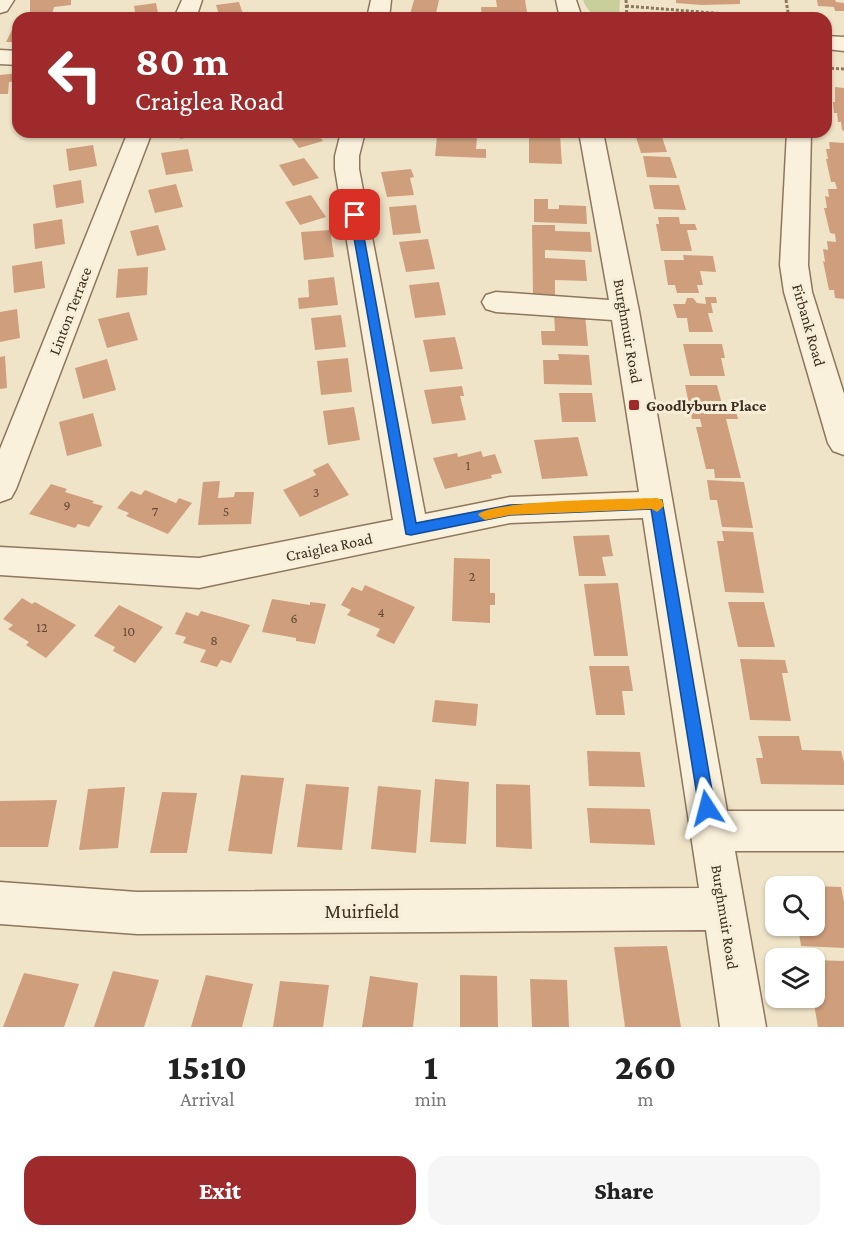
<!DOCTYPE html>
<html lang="en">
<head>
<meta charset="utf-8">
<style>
	:root { --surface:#fff; --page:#f6f6f6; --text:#222; --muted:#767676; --accent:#9e2a2b }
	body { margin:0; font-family:"Crimson Pro",serif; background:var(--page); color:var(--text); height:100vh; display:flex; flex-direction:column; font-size:22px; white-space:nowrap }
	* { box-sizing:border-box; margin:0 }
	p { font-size:20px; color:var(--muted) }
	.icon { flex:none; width:33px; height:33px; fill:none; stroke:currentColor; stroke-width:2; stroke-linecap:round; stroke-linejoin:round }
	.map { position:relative; height:1027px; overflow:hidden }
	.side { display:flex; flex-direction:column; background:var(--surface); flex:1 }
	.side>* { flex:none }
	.banner { position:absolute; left:12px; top:12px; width:820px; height:126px; border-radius:18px; box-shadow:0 2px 4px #0004; background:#9e2a2b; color:#fff; overflow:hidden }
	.tools { position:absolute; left:765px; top:876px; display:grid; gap:12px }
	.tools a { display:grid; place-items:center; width:60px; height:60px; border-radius:12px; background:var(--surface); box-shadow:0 2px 4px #0004; font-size:30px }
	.pin { position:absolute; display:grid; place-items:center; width:51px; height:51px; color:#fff; margin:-26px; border-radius:12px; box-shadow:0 3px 9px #0006 }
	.me { position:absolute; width:66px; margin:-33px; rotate:351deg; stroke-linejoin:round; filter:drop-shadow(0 0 4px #0008) }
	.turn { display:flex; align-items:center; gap:21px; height:126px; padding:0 24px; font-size:27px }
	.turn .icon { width:78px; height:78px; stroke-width:2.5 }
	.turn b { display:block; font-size:42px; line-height:51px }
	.eta { display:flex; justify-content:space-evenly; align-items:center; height:102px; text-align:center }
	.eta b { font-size:36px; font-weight:800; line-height:42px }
	.action { display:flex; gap:12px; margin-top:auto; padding:12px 24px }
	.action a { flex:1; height:69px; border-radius:18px; background:var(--accent); color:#fff; font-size:24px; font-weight:800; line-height:69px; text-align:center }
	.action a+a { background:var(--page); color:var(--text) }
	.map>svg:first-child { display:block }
	.green { fill:#c9cf9b }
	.building { fill:#cf9f7d }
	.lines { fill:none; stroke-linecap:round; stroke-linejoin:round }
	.minor-casing { stroke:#8d765c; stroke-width:3 }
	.path { stroke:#8d765c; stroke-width:3; stroke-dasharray:3 2; stroke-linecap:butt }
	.minor { fill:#faf1dc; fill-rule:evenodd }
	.route { fill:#1a73e8; stroke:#114b97; stroke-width:1.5 }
	.slow { fill:#f59e0b }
	.poi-dot { fill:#9e2a2b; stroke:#f7eed8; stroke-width:2 }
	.labels { text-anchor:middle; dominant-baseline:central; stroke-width:6; stroke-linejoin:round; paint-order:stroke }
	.number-label { font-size:14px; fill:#624a37 }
	.street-label { font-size:16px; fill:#3d2e20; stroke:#f7eed8 }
	.poi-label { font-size:16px; font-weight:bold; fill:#3d2e20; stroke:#f7eed8; text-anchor:start }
	.near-street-label { font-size:20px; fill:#3d2e20; stroke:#f7eed8 }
</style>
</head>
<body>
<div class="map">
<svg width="844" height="1027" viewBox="0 0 844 1027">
	<rect width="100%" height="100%" fill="#f0e4c8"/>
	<path class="green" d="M583 0H620L619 18C601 18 590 18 583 0Z"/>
	<path class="building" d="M30 0H71V5L54 7 52 15 34 18V13H30Z
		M414 0H439L435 18H409Z
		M496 0H525L528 18H482L481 7H497Z
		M676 0H740V4L702 5 676 3Z
		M817 0H835L836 2 844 3V11H835L834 7 818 6Z
		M239 2 244 17 220 18 216 5Z
		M156 3 159 18H136L134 6Z
		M346 12 348 18H324L323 15Z
		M12 30H18V42H6Z
		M18 73 17 81 9 82 8 94H0V75Z
		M835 87 844 88V131L842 130 841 122H838L837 113H834L833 102H835Z
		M178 132H205L206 134 180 139Z
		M287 132H316L323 141 299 148Z
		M529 134 560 135 562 164 529 163Z
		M635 134H661L667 152 641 153Z
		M437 136 477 138 476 149H486V158L435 156Z
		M829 142 844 143V299L835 298 834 290H829L823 261 825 262 823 249 828 250 827 241 836 242 835 234 830 233 824 208H827L825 196 829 197 828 189H837L835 182H831L826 159H828L826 149H830Z
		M93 145 97 166 69 171 66 149Z
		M188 149 193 171 166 175 161 153Z
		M643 156 670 157 677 178 647 177Z
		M304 158 319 178 293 186 279 165Z
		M411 169 414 177 410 178 414 195 387 197 381 172Z
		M81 180 84 203 56 208 53 185Z
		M176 184 183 207 155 213 148 190Z
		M649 185H679L686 210 654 209Z
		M311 195 326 217 300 225 285 202Z
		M534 199H548V209H559V205L586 206 587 224 534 222Z
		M416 205 421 233 393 235 389 207Z
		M658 217H679L680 224H695L697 230H687L692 251H661L656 224H659Z
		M62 219 65 244 35 249 33 224Z
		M158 225 166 250 137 256 130 231Z
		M532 225H555V231L590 232 592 252 545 250V258L585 260 587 281 555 280V296L533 295Z
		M330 230 334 257 304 260 301 232Z
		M428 239 435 269 406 272 399 242Z
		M683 255 713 256 716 272 700 271 703 285H697L699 293H677L675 285H668L664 260H684Z
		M42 261 45 288 14 293 12 266Z
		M148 267 147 295 116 298 118 269Z
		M334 277 338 305 299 309 298 298 309 297 308 280Z
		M439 282 446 315 415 318 409 285Z
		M705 297H716L717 303H711L713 313H708L713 332H689L687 318H677L673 304H685L687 298H693L697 303 706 304Z
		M17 309 20 338 0 342V312Z
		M129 312 138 340 107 348 98 319Z
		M554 313 585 314 588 346 542 345 541 331H555Z
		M341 315 346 347 315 350 311 318Z
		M455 337 463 369 430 372 423 340Z
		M683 344H722L725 358H721L725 376H690Z
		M558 354 589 355 592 385 544 384 543 360H559Z
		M5 356 7 388 0 389V357Z
		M348 358 352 392 321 395 317 361Z
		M107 359 116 390 83 399 75 368Z
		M685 385H717L723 408H735L738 419H726L741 478H715L714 469H706L696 427H702L700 419H692Z
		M462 386 464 396H460L466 420 432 424 424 390Z
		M559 393H592L596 422H562Z
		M354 407 360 440 328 445 323 411Z
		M93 413 102 446 67 456 59 422Z
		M578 437 588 476 542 479 534 440Z
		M481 451 483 457 495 454 502 473 491 475 492 478 445 489 433 458 457 453 458 457Z
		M328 463 349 495 300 517 283 490 316 475 313 470Z
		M707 480 744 482 753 528 722 527 717 500H710Z
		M220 481 218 498 234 497 235 492H254L251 524 198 525 203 482Z
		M51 484 67 489 65 492 94 501 92 503 103 506 89 527 78 524 75 528 29 514Z
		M145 490 176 503 179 498 192 503 168 534 126 516 129 513 117 508 131 491 141 495Z
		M722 531 753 532 764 593 725 592 717 541H724Z
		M609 535 613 556 602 557 606 576H579L573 536Z
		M454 558 490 559V593H495V605H490V623L452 621Z
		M618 583 628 656H594L584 584Z
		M365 585 415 607 394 644 376 636 380 629 347 615 351 610 341 605 352 587 362 591Z
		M22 598 32 604 35 602 76 625 46 658 26 645 29 642 8 629 13 625 3 619Z
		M272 599 310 605V602L326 604 315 644 296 641V638L262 632Z
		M728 602H764L775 647H738Z
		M119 605 163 627 135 663 113 651 115 647 94 636Z
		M201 611 250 625 231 663 221 660 217 667 200 662 206 650 183 643 186 637 175 634 186 612 198 616Z
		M740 659 785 660 788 673H782L791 721 750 720Z
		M589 666H629L633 691H622L625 715H596Z
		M435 700 478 704 476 726 432 722Z
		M758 736H799L802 750 841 751 844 762V785L761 784 756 758H763Z
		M587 751 640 752 645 787 589 786Z
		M241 775 284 778 272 854 228 851Z
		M435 779 469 782 466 844 430 842Z
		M306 784 349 787 342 850 297 847Z
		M496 784 530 785 532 849 496 847Z
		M378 786 421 790 416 853 371 849Z
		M125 787 118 848 79 850 88 789Z
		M162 792 197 793 187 853H150Z
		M57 800 48 847H0V801Z
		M587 808 650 809 655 845 590 843Z
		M814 886 841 887 844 902V948L801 946 798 926H814Z
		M667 946 681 1027H625L614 947Z
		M814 960 844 961V1027H818L813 998Z
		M113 971 159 980 144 1027H94Z
		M24 973 79 984 64 1027H3Z
		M206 975 253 984 242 1027H191Z
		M460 975 497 976 498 1027H460Z
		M370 976 418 983 413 1027H362Z
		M530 979 567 980 569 1027H532Z
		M280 981 329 985 323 1027H273Z"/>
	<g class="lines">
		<g class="minor-casing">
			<path id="minor" d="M0 0H14L7 11 0 13Z
				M182 0H202L196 18H174Z
				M371 0H391L389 18H367Z
				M556 0H576L582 18H560Z
				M826 36 844 37V51L826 49Z
				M0 50 18 51V65L0 64Z
				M128 132H152L16 489 11 498 0 502V449Z
				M341 132H365L359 156V169L425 514 510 497 639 492 612 320 496 312 486 309 482 302 486 295 496 292 609 300 579 132H603L639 311 727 811H844V851H735L766 1027H720L706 930 137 934 0 924V882L137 892 699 888 643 518 510 523 199 588 0 575V547L199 558 393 520 335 169V156Z
				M787 132H811L808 265 812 292 844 394V455L833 451 828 443 784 292 780 265Z"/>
		</g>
		<path class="path" d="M626 0 627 18
			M786 0 789 18
			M626 6 775 18
			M826 68 844 69"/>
		<use href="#minor" class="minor"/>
	</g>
	<path class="route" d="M355 212 360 215 416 523 510 505 662 500 715 808 713 814 707 816 701 814 699 808 651 509 510 515 411 535 406 534 350 215Z"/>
	<path class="slow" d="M657 498 662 500 664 506 657 512 652 509 510 515 485 520 478 515C487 500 632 499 657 498Z"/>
	<rect class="poi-dot" x="628" y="399" width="12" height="12" rx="3"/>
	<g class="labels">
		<g class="number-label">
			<text x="468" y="465">1</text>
			<text x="316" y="492">3</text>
			<text x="67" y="505">9</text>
			<text x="155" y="511">7</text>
			<text x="226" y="511">5</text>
			<text x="472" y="576">2</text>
			<text x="381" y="612">4</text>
			<text x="294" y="618">6</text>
			<text x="42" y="627">12</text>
			<text x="129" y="631">10</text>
			<text x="214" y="640">8</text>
		</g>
		<g class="street-label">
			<text transform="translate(70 311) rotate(-69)">Linton Terrace</text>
			<text transform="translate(809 325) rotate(74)">Firbank Road</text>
			<text transform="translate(628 331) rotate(80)">Burghmuir Road</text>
			<text transform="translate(329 547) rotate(-12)">Craiglea Road</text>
			<text transform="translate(725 917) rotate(81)">Burghmuir Road</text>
		</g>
		<g class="poi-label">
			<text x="646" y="405">Goodlyburn Place</text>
		</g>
		<g class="near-street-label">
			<text x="362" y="911">Muirfield</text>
		</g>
	</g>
</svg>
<div class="tools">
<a><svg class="icon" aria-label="search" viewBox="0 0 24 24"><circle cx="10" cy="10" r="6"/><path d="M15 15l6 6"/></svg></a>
<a><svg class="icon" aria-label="layers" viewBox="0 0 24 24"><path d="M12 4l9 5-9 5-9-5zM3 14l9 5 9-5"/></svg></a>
</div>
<div class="pin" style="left:355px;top:215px;background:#d93025"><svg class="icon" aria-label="arrive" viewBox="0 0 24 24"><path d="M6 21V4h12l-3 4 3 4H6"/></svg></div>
<svg class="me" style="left:707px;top:808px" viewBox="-20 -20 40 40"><path d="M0-17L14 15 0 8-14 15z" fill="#1a73e8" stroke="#fff" stroke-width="4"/></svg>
<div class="banner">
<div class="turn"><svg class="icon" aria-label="left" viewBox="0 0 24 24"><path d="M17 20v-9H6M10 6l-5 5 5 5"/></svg><div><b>80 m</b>Craiglea Road</div></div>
</div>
</div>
<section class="side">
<div class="eta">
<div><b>15:10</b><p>Arrival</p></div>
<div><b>1</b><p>min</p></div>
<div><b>260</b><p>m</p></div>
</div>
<div class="action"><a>Exit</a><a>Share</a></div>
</section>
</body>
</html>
